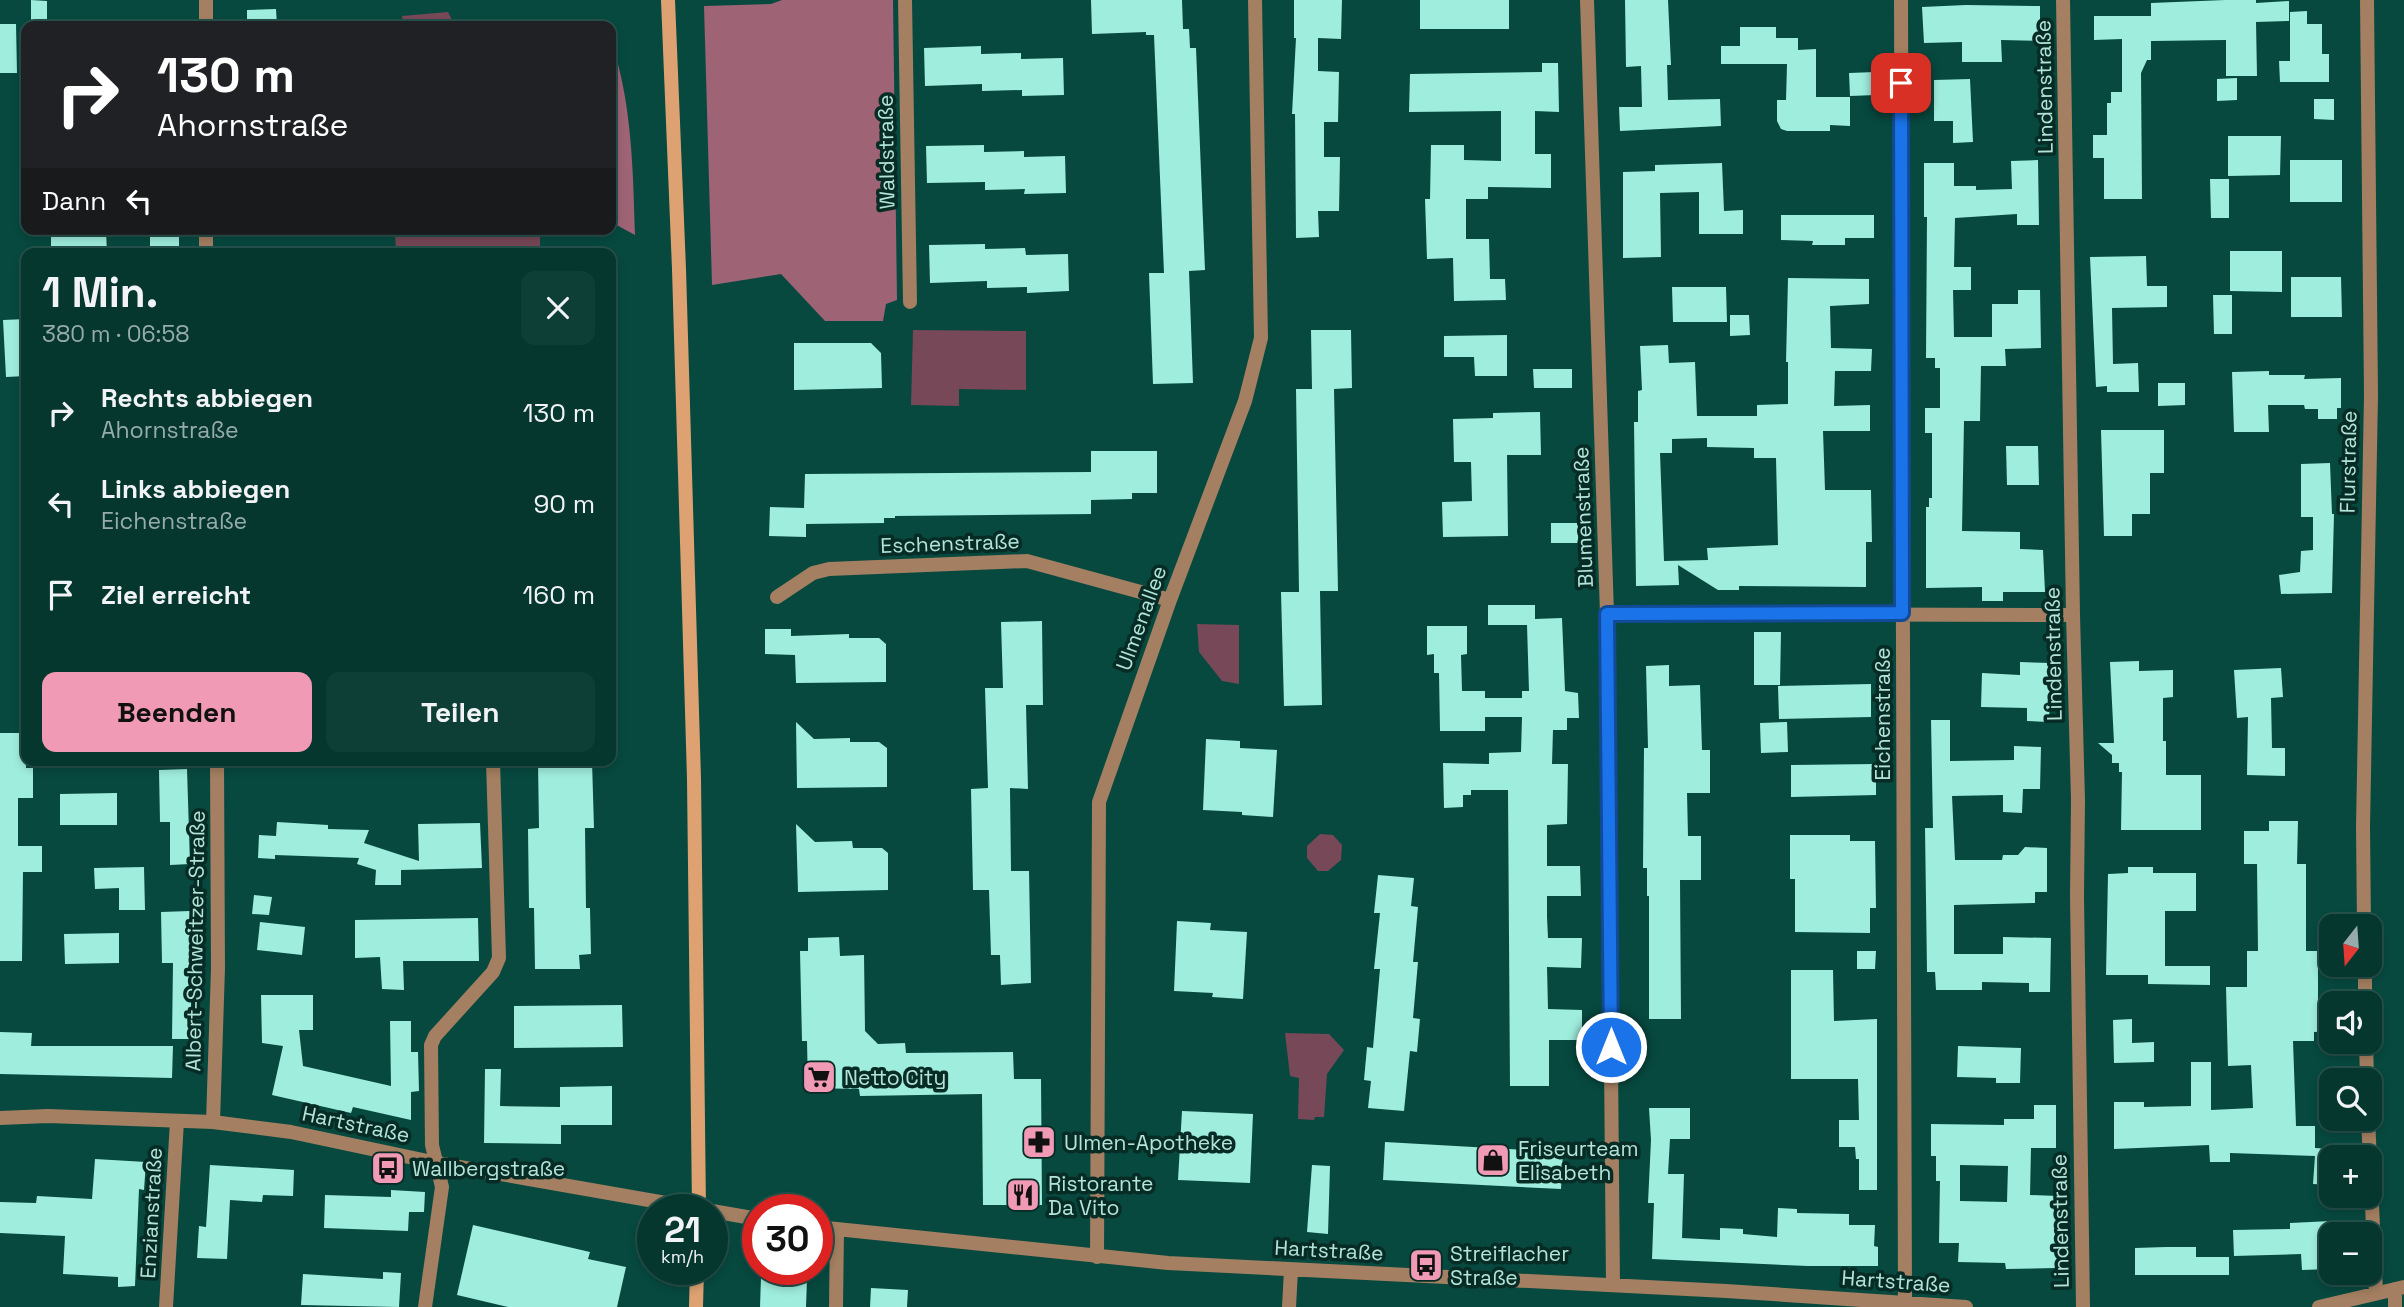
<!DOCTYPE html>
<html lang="de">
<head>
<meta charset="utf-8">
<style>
	:root { --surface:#05372f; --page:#0e3f37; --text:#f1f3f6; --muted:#97acaa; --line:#26514b; --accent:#f09ab5 }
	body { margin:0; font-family:"Space Grotesk",sans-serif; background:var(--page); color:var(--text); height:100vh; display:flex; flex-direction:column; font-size:26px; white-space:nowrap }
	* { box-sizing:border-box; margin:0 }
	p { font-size:23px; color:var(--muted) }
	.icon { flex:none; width:38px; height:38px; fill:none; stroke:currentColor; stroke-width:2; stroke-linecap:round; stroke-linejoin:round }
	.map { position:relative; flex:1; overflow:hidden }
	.drawer { position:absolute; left:21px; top:248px; width:595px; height:518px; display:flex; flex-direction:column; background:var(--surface); border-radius:14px; box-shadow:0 4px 10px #0003,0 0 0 2px var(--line) }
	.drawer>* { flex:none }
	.top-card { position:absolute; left:21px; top:21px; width:595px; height:214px; border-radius:14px; box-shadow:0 4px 10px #0003,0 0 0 2px var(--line); background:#202124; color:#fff; overflow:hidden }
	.needle { width:46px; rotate:197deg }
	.tools { position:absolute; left:2319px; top:914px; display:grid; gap:14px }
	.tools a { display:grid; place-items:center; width:63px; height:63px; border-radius:14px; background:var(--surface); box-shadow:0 4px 10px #0003,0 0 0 2px var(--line); font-size:35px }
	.speed { position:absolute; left:637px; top:1194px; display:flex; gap:14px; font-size:35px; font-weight:700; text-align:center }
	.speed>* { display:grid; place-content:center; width:91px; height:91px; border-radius:50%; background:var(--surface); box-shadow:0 4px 10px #0003,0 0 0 2px var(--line); line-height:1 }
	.speed small { font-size:18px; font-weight:400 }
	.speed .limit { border:10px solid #d22; background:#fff; color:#111 }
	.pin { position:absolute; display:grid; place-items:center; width:60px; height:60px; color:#fff; margin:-30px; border-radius:14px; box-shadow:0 4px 10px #0006 }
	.me { position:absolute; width:77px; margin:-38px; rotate:0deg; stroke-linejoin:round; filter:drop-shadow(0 0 5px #0008) }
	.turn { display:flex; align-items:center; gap:24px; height:147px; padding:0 21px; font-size:32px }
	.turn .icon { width:91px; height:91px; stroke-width:2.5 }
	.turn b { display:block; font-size:49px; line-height:60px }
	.then { display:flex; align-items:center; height:66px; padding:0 21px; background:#0003; gap:14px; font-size:26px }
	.round { display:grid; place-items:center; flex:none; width:74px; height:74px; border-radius:14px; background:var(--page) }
	.overview { display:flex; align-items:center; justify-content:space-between; height:119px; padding:0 21px }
	h1 { font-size:42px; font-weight:800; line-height:52px }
	.button { display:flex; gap:14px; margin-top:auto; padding:14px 21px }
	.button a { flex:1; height:80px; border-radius:14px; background:var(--accent); color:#111; font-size:28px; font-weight:800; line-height:80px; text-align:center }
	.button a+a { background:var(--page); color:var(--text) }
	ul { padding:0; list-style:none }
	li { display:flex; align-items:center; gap:21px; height:91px; padding:0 21px }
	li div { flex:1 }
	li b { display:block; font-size:26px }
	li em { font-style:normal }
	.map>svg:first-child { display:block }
	.green { fill:#774857 }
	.forest { fill:#9e6375 }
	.building { fill:#9feddd; fill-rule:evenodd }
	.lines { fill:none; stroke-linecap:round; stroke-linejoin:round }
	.street { stroke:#a47f61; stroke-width:14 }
	.secondary { stroke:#dea272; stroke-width:14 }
	.route-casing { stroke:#114b97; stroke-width:18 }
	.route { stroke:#1a73e8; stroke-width:12 }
	.labels { text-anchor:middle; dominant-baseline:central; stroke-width:7; stroke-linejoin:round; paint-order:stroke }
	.street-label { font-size:21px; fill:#b3e4d9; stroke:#072b25 }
	.poi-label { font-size:21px; fill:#b3e4d9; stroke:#072b25; text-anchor:start }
</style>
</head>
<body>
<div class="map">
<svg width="2404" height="1307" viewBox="0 0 2404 1307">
	<rect width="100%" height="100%" fill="#07493f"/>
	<path class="green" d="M448 12 455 26H403L402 16Z
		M395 229H540V254H396Z
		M913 330 1026 331V390L959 389V406L911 405Z
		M1197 624 1239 625V684L1222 681 1199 652Z
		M1320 834 1333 835 1342 845 1341 860 1328 871H1318L1307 858V846Z
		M1285 1033 1329 1034 1344 1050 1327 1074 1324 1117H1315L1314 1120 1298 1119 1299 1078 1290 1076Z"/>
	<path class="forest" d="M782 0H893L897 300 886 304 883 321H825L781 274 712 285 704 6 771 4Z
		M611 40C632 103 633 169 635 235L611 222Z"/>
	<path class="building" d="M31 0 47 1V24H31Z
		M1091 0H1182L1183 29H1189L1190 48H1196L1205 270 1189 271 1193 383 1153 384 1149 273H1164L1154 35H1146V32L1092 34Z
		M1294 0H1342L1341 39 1318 38V71L1339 72 1338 122H1324V157H1340L1339 211H1318L1319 237 1296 238 1295 114H1292L1296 38H1294Z
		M1420 0H1509V29H1420Z
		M1625 0H1668L1671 65H1667L1668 100 1720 99 1721 126 1620 131 1619 107H1642L1641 66 1626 67Z
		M2225 0H2256V3L2289 1V21L2256 22 2257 76H2226V40L2151 41V60H2147L2141 73 2142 199H2104V158H2093V135H2107V103H2111V92H2122V39L2094 40V16H2151V3Z
		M1966 5 2040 6V41L2001 40 2002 62H1962V42L1924 43 1922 7Z
		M276 9 277 26H247V10Z
		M2307 11V24H2322V54H2329V82H2280L2279 61H2290V12Z
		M0 24H16L17 73H0Z
		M1740 27H1776V38H1798V50L1816 49V97H1850V126L1830 125V131H1787L1781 129 1777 121V100H1786L1787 64H1721V46H1740Z
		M981 46V54L1021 53V59L1063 58 1064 95 1022 96V90L982 91V84L925 86 924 48Z
		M1542 63H1558L1559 112 1535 111V154H1551V188L1488 187V199H1466V239H1489L1490 279H1505L1506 300 1454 301 1453 258 1427 259 1425 199H1430L1431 145H1464V160L1501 161V111L1409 112 1410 74 1542 72Z
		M1875 72 1876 95 1850 96 1849 73Z
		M2237 78V100L2217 101V79Z
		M1970 79 1973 142 1953 143V121H1934V80Z
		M2314 99H2334V120L2314 119Z
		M2228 136H2281L2280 175 2228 176Z
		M984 145V152L1024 151V157L1065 156 1066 193 1024 194 1025 189 985 190V182L927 183 926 146Z
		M2038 160 2039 225H2017V214L1955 218 1954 267H1971V290H1953L1954 337H1992V304H2018V290H2040L2041 348 2005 349 2006 366H1981L1980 421H1964L1962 531 2020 532V549L2043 550 2045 592H2003V601H1982V587L1926 588V507H1929V498H1932V433H1925V408H1940V368H1935V358H1926L1927 217H1924V163H1954V186H1976V190L2012 189 2011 161Z
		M2290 160H2342V202H2290Z
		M1722 163 1724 211 1743 210V234H1699V192L1660 193 1661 257 1623 258V172L1655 171V165Z
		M2210 179H2229V218H2211Z
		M1781 215H1874V238H1845V245H1812L1813 241 1781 240Z
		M150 229H179V254H150Z
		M106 230 107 254H51V231Z
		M985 244V249L1025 248 1026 255 1068 254 1069 291 1027 293V287L987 288V281L930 283 929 245Z
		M2230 251H2282V292L2230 291Z
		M2146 256 2147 286H2167V307L2112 308 2113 364 2138 363 2139 392H2107V386L2096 387 2090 257Z
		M2291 277H2341L2342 317H2291Z
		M1788 278 1869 279V304L1830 306 1831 348 1872 349 1871 371H1835L1834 406 1870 405V431H1823L1825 490H1871L1872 542H1866V587L1739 586V590H1718L1678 565 1679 585 1636 586 1634 422H1638V391L1642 390 1640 346 1668 345 1669 363 1695 362 1697 416H1757V405L1788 404V362H1786ZM1707 438V447L1754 448V458H1776L1778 545 1707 548 1708 560 1664 561 1660 453H1672V439Z
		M1672 287H1726L1727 322H1673Z
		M2213 295H2232V334H2214Z
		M1730 315H1749L1750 335 1730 336Z
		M26 319V376L6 377 3 320Z
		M1311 330H1351L1352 388 1334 389 1338 591H1320L1322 705 1284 706 1281 592H1299L1296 389H1312Z
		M1507 335V376H1475L1474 357H1444V336Z
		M794 343H871L881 353 882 388 794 390Z
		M1533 369H1572V388H1534Z
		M2269 371V375H2305L2304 379 2341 378V408H2337V419H2318V409H2305L2304 405H2268L2269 432H2234L2232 372Z
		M2158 383H2185V405L2158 406Z
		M1540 412 1541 455H1507L1508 536 1443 537 1442 502 1472 501 1471 462H1454L1453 419 1493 418V413Z
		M2101 430H2164V473H2150V514H2132V536H2104Z
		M2006 446H2038L2039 485H2007Z
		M1091 451H1157V493H1132V499L1091 500V514L895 516V518H884V523L806 524V537L769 536 770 507 804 508 805 474 1091 472Z
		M2330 463 2332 514H2334L2332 593 2281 594 2279 575 2300 572 2301 551 2313 550V517H2301V464Z
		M1551 523H1578V543H1551Z
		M1488 605H1535V619L1562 618 1565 691 1578 693 1579 718H1567V730H1553L1552 764H1568L1567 824 1547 825V866H1580L1581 896H1547V917L1548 938H1582L1581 968 1547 967 1548 1009 1582 1010V1040H1549V1086H1510L1508 790H1471V795H1463V807L1444 808 1443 763 1489 764V753L1521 752 1522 717H1485V731H1440L1439 673H1434V654L1427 655V626H1467V654L1461 655 1462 691H1485V698H1522V691H1529L1527 625H1488Z
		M1042 621 1043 705H1026L1028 789 1010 788 1011 871H1029L1031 983 1001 985 1000 955H991L989 890H973L971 789 988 788 985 688H1003L1001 622Z
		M765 629H791V636L849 634V638H879L886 644V682L796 683 795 655 765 654Z
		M1754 632H1781L1780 685H1754Z
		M2139 661V671L2173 670V697L2163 698V741H2166V775H2201V830H2121L2122 772H2119V763H2112V755L2098 743H2114L2110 662Z
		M2020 662 2051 663 2049 722 2027 721V708L1981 707 1982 673 2020 675Z
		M1669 665V686L1700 685 1702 750H1710V793H1687L1688 836H1701V880H1680L1681 1019H1649V896H1647V868H1643L1644 748H1648L1646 666Z
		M2281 668 2283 697 2271 698 2272 748H2285V776L2247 775 2248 717 2237 718 2234 670Z
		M1871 684V717L1779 719 1778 686Z
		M1931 720H1950V761L2014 760V746L2041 747 2040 789H2023L2022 813 2003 812V795L1952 796 1955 860H2002L2003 855H2018L2025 847 2047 848V892H2035V903L1954 905V954H2003V937L2051 938 2050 992H2029V983L1982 982V990H1936L1935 972H1927L1925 828H1933Z
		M796 722 814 739 850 738V742H879L887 748V787L797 788Z
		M1787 722 1788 752 1761 753 1760 723Z
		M0 733H26V768H33V798H18V846H42V872H23L22 961H0Z
		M1206 739 1240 741V748L1277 750 1273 817 1242 815V812L1203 810Z
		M592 761 594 828H585L586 908H590L591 954 579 955 580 969H535L534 908H529L528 829 539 828 538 762Z
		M1876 764V795L1791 797V765Z
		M187 769 190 864 170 865V822H160L159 770Z
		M117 793V825H60V794Z
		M2269 821H2298L2297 864H2306V951H2331V970L2318 969V1010H2331V1031L2314 1032V1041H2293L2296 1126H2315V1148L2331 1149V1185L2313 1184 2315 1156 2230 1153V1162H2210L2209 1145 2114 1149V1102H2144V1107L2191 1106V1062H2211V1110L2253 1108 2251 1065 2228 1066 2226 987H2247V951H2258L2257 864H2244V831H2269Z
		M277 822 328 825V829L369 830 364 843 419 861 418 824 480 823 482 868 401 870V885H375L376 870 357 864 359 858 275 855V859L258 858 259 835 276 836Z
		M796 824 815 842 852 841 853 848H882L888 853V890L798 892Z
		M1790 835H1850V841H1875L1876 908H1870V933L1795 932V879H1790Z
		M144 867 145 910H119V888L95 889 94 868Z
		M2128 867H2153V873H2196V911H2165V966H2210V985L2148 984V975H2106L2108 874 2128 873Z
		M1378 875 1414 878 1411 906 1418 907 1413 962H1418L1413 1018 1420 1019 1417 1052 1410 1051 1404 1111 1368 1108 1371 1081 1364 1080 1367 1047 1373 1048 1380 969H1374L1380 913H1374Z
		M254 895 272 897 269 915 252 914Z
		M190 911 193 998 191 997V1039H172L173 963H162L161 912Z
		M478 918 479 961H403L404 990 382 989 380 957 355 958V920Z
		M1177 921 1211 923 1210 930 1247 932 1243 999 1212 997 1213 993 1174 991Z
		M260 922 305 927 302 955 257 950Z
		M119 933V963L65 964 64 934Z
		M839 937 840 956 864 955 865 1031 878 1044 905 1043 906 1053 1013 1052 1014 1079H1041L1042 1205H983L982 1094 860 1096 859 1089 808 1088 807 1041H802L800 951H808V938Z
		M1857 951H1876L1875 969H1857Z
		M1791 970H1833L1834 1021 1877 1019V1190H1859V1159H1856L1855 1147H1839V1120H1859L1858 1079H1791Z
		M261 995H313V1030H299L303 1066 391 1086 390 1021H411V1052H418L419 1091 411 1092V1120L353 1107 351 1113 272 1095 283 1046 262 1043Z
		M622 1005 623 1047 514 1048V1006Z
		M2132 1019V1043L2154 1042V1062L2114 1063 2113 1020Z
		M0 1032 32 1033 31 1046H173L172 1078 0 1074Z
		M1958 1046 2021 1048 2020 1083H1996V1078L1957 1077Z
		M485 1069H501L500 1106 560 1107V1087L612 1086V1125H561V1144L484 1143Z
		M2034 1105H2056V1148H2031L2030 1195 2058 1196 2057 1268 2006 1269 2005 1263 1958 1262 1959 1243H1939L1940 1181H1936V1156H1931V1124L2004 1125V1119H2034ZM1960 1165 2008 1166 2007 1202 1960 1201Z
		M1649 1108H1690V1139H1670L1668 1174H1684L1682 1238 1720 1240V1228L1743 1229V1234L1777 1237 1778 1208 1797 1209V1213L1849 1214V1225H1875L1874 1246 1878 1247V1266H1808L1652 1259 1654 1203H1648L1651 1140Z
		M1182 1111 1253 1114 1250 1183 1178 1180Z
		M1385 1142 1563 1152 1561 1189 1383 1180Z
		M95 1159 146 1162 144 1190 139 1189 135 1286 118 1287V1277L63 1274 65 1236 0 1233V1202L36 1203 37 1196 92 1199Z
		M210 1165 294 1170 293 1196 263 1195 262 1202 230 1200 227 1259 197 1258 199 1226 206 1227Z
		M1312 1165 1330 1166 1328 1234 1307 1232Z
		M391 1190 425 1192 424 1212H409L408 1231 324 1228 325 1195 391 1197Z
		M2331 1221V1269L2302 1270 2301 1254 2234 1256 2233 1230 2290 1229V1223Z
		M473 1225 590 1252 588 1259 626 1267 617 1307H508L457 1295Z
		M2166 1247H2196V1257H2229V1275H2135V1248Z
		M383 1272 401 1273 399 1307 301 1305 303 1274 383 1279Z
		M761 1277 807 1279 806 1307H760Z
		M871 1288 908 1290 907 1307H870Z"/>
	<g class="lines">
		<path class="street" d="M905 0 910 302
			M1587 0 1607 614 1613 1285
			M1901 0 1905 1302
			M2063 0 2073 615 2078 800 2077 896 2083 1307
			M206 26V0
			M206 254V229
			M777 597 813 573 829 569 1027 561 1170 600
			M1607 614 2073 615
			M2364 926 2363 827 2371 395 2367 0
			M2365 964V1003
			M2366 1041 2367 1080
			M0 1118 48 1116 213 1122 291 1132 437 1163 700 1209
			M2368 1118 2376 1292
			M213 1122 218 968 217 761
			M712 1211 758 1219
			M817 1227 1168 1263 1726 1291 1966 1307
			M1097 1257 1099 802 1170 600 1245 401 1261 338 1255 0
			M2395 1289V1307
			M166 1307 177 1121
			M425 1307 442 1187 432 1145 431 1045 435 1036 493 972 499 958 493 761
			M836 1307 837 1230
			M1289 1307 1291 1270
			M2319 1307 2404 1287"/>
		<path class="secondary" d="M668 0 679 269 694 779 699 1209
			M696 1307 697 1269"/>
	</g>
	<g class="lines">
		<g class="route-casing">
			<path id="route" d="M1611 1047 1607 614 1902 613 1901 83"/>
		</g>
		<use href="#route" class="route"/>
	</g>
	<defs>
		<g id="supermarket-square" transform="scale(1.75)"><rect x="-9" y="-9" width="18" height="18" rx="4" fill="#f09ab5" stroke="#072b25"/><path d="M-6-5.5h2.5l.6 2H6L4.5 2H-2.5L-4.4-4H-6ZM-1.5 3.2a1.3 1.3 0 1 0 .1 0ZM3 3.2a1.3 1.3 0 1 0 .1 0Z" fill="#111"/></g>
		<g id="pharmacy-square" transform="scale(1.75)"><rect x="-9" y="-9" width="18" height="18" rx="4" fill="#f09ab5" stroke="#072b25"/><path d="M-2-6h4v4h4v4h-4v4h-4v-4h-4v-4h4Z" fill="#111"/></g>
		<g id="shop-square" transform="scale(1.75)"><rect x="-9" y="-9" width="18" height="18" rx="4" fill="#f09ab5" stroke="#072b25"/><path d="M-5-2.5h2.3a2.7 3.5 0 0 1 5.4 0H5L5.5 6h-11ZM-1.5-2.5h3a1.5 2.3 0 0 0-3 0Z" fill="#111"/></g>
		<g id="bus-square" transform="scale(1.75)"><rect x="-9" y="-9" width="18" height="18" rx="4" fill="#f09ab5" stroke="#072b25"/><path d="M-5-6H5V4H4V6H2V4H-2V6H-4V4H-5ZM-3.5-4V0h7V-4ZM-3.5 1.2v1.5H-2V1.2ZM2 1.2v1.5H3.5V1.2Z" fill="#111"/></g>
		<g id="restaurant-square" transform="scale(1.75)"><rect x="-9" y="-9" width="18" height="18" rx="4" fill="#f09ab5" stroke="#072b25"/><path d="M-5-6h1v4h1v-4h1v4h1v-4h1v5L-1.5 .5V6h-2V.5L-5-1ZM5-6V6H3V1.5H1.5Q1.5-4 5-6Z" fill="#111"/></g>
	</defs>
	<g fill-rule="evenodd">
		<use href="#supermarket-square" x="819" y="1077"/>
		<use href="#pharmacy-square" x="1039" y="1142"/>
		<use href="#shop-square" x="1493" y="1160"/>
		<use href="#bus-square" x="388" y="1168"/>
		<use href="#restaurant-square" x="1023" y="1195"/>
		<use href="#bus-square" x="1426" y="1265"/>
	</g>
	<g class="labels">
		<g class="street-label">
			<text transform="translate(2044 87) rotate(-91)">Lindenstraße</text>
			<text transform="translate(886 152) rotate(-91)">Waldstraße</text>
			<text transform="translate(2348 462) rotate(-89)">Flurstraße</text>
			<text transform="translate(1583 517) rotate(-92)">Blumenstraße</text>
			<text transform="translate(950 543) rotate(-2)">Eschenstraße</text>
			<text transform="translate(1141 618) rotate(-70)">Ulmenallee</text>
			<text transform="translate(2053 654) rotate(-91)">Lindenstraße</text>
			<text transform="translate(1882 714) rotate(-90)">Eichenstraße</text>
			<text transform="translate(195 941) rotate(-89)">Albert-Schweitzer-Straße</text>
			<text transform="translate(356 1124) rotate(12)">Hartstraße</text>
			<text transform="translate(151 1213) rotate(-87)">Enzianstraße</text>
			<text transform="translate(2060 1221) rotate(-91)">Lindenstraße</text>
			<text transform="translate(1329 1250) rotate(3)">Hartstraße</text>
			<text transform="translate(1896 1281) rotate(4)">Hartstraße</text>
		</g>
		<g class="poi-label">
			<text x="844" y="1077">Netto City</text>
			<text x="1064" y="1142">Ulmen-Apotheke</text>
			<text x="1518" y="1148">Friseurteam<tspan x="1518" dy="24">Elisabeth</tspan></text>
			<text x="412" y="1168">Wallbergstraße</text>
			<text x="1048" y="1183">Ristorante<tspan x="1048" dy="24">Da Vito</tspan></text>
			<text x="1450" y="1253">Streiflacher<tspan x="1450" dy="24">Straße</tspan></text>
		</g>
	</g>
</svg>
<div class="tools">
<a><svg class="needle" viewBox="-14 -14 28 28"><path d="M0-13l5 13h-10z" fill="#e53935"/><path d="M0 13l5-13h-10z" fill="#97acaa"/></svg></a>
<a><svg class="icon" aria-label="sound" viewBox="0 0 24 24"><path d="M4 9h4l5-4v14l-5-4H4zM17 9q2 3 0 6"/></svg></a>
<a><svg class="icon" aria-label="search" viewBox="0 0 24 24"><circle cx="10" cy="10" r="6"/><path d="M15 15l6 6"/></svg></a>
<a>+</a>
<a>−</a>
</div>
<div class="speed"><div>21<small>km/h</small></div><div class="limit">30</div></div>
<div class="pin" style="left:1901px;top:83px;background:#d93025"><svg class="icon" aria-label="arrive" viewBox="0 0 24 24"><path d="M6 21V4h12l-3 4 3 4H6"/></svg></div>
<svg class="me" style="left:1611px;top:1047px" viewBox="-20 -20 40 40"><circle r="17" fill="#1a73e8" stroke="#fff" stroke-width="3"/><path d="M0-11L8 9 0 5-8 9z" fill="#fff"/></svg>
<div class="top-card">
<div class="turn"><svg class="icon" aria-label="right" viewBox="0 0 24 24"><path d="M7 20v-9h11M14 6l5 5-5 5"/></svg><div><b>130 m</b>Ahornstraße</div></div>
<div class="then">Dann<svg class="icon" aria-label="left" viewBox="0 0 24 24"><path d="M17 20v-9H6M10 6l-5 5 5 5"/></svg></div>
</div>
<section class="drawer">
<div class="overview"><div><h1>1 Min.</h1><p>380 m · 06:58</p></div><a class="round"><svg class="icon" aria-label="close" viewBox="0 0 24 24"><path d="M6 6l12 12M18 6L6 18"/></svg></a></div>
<ul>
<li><svg class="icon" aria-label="right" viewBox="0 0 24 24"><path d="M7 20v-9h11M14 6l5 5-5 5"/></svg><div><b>Rechts abbiegen</b><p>Ahornstraße</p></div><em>130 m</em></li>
<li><svg class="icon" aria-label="left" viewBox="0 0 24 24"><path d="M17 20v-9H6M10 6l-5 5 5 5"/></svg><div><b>Links abbiegen</b><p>Eichenstraße</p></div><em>90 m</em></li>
<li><svg class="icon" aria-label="arrive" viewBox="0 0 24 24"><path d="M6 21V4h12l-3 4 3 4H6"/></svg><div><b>Ziel erreicht</b></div><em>160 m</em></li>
</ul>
<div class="button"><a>Beenden</a><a>Teilen</a></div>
</section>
</div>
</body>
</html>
